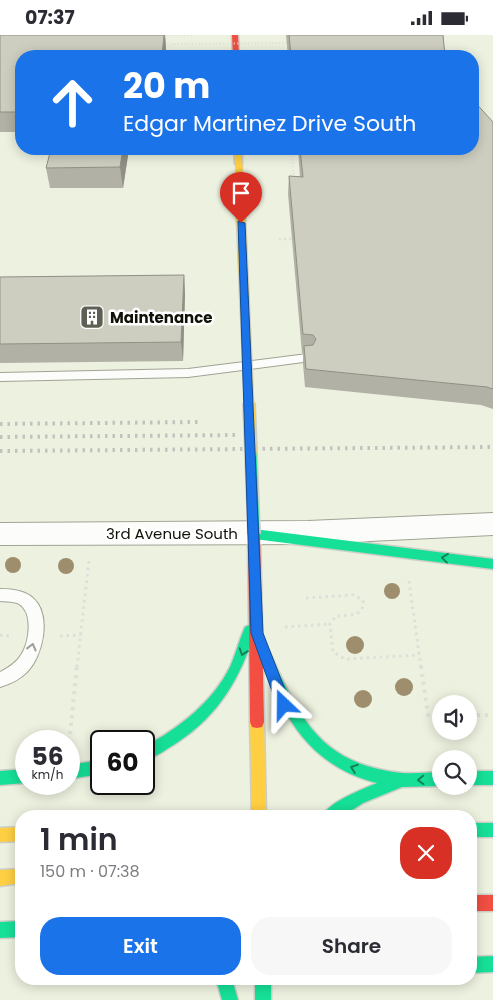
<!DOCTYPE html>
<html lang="en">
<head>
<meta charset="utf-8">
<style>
	:root { --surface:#fff; --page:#f7f7f7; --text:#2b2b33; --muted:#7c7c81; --accent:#1a73e8 }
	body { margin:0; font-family:Poppins,sans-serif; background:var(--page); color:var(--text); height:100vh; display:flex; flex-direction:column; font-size:19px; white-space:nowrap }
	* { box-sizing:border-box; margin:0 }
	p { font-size:16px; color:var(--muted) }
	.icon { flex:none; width:28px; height:28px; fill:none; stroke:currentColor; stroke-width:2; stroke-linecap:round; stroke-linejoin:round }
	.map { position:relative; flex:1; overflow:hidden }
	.panel { position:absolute; left:15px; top:775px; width:462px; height:175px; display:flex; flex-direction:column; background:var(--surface); border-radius:20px; box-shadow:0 2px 12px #0003 }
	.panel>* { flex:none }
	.top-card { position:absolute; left:15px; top:15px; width:464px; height:105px; border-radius:20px; box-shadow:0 2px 12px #0003; background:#1a73e8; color:#fff; overflow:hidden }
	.controls { position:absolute; left:432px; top:660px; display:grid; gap:10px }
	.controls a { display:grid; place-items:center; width:45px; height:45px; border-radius:50%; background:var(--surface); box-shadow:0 2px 12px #0003; font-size:25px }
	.speed { position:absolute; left:15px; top:695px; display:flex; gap:10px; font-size:25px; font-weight:700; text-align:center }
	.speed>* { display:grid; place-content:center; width:65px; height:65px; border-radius:50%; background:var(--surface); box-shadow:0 2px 12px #0003; line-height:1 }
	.speed small { font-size:12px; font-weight:400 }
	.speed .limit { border:2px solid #111; border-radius:8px; background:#fff; color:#111 }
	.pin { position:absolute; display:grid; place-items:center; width:42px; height:42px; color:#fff; margin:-51px -21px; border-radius:50% 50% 50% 0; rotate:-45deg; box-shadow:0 0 5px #0007 }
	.pin .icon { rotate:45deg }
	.me { position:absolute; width:55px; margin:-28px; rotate:337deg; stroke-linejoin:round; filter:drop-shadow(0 0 4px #0008) }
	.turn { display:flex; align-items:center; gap:18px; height:105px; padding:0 25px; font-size:22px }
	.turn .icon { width:65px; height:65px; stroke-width:2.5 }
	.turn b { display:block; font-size:35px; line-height:42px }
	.round { display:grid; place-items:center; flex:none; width:52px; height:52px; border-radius:20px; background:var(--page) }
	.summary { display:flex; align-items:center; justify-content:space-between; height:85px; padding:0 25px }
	h1 { font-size:30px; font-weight:600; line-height:38px }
	.cta { display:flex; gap:10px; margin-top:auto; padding:10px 25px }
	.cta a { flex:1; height:58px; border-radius:20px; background:var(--accent); color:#fff; font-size:20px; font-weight:600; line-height:58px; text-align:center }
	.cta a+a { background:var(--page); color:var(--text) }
	.status { display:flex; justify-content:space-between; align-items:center; height:35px; padding:0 25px; background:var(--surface); direction:ltr }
	.status svg { height:14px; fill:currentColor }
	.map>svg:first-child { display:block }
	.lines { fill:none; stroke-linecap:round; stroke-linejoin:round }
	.lane-casing { stroke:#a0a395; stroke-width:2 }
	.street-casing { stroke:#a0a395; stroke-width:2 }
	.fast-casing { stroke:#cdcfc7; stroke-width:3 }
	.slow-casing { stroke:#cdcfc7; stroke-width:3 }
	.jam-casing { stroke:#cdcfc7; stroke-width:3 }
	.path-far3 { stroke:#dedfd9; stroke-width:2; stroke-dasharray:1 2.5; stroke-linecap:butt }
	.path-far2 { stroke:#dedfd9; stroke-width:2.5; stroke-dasharray:2 3; stroke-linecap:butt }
	.path-far1 { stroke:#dedfd9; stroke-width:3; stroke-dasharray:2.5 4; stroke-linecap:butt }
	.path { stroke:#dedfd9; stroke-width:4; stroke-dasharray:3 5; stroke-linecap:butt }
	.lane { fill:#fcfdfa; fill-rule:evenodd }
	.street { fill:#fcfdfa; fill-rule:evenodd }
	.fast { fill:#16e098; fill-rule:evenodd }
	.slow { fill:#ffcf43; fill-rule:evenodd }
	.jam { fill:#f24e42; fill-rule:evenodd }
	.rail { stroke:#c2c3be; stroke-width:4; stroke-dasharray:2.5 5; stroke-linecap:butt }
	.fast-bridge-casing { stroke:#cdcfc7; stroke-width:14; stroke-linecap:butt }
	.slow-bridge-far2-casing { stroke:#cdcfc7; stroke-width:8; stroke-linecap:butt }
	.slow-bridge-far1-casing { stroke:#cdcfc7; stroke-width:11; stroke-linecap:butt }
	.slow-bridge-casing { stroke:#cdcfc7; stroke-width:14; stroke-linecap:butt }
	.path-bridge { stroke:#dedfd9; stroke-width:2; stroke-dasharray:1 2.5; stroke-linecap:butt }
	.fast-bridge { stroke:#16e098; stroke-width:11 }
	.slow-bridge-far2 { stroke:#ffcf43; stroke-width:7 }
	.slow-bridge-far1 { stroke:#ffcf43; stroke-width:9 }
	.slow-bridge { stroke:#ffcf43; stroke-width:11 }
	.tree { fill:#9e8e6e }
	.wall { fill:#b1b1a5 }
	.shaded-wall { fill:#909086 }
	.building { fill:#cecec0; stroke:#909086 }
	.oneway { stroke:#138357 }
	.oneway2 { stroke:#9e9f99 }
	.route { fill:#1a73e8; stroke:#114b97 }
	.labels { text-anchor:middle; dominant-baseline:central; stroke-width:5; stroke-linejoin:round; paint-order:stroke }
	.poi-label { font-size:15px; font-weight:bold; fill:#101207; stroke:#fff; text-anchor:start }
	.street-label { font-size:15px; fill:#101207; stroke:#fff }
</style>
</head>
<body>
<div class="status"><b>07:37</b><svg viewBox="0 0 49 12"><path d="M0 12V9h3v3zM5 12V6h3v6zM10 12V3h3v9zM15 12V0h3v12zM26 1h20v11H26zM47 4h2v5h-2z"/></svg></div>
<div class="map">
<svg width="493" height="965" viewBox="0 0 493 965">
	<rect width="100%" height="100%" fill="#edf1df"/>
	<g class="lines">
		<g class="lane-casing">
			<path id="lane" d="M307 319 311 320 313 323 311 326 188 342 0 346V338L188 334Z
				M0 554C11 554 24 555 33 563 52 580 43 621 27 637 19 645 10 649 0 652V637C8 633 16 628 21 620 29 608 34 578 19 569 14 566 6 567 0 566Z"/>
		</g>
		<g class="street-casing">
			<path id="street" d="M493 478V500L308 509 0 510V488L308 486Z"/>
		</g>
		<g class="fast-casing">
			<path id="fast" d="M254 494 493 524V534L254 504 250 502 248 499 250 496Z
				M249 590 253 592 255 596C241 642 219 680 178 707 167 714 156 722 144 726V712C179 693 212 668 230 632 236 619 239 605 245 592Z
				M265 614 269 616C300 684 320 729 402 738 415 739 428 737 441 737V751L402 752 363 768 343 781H323C328 767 363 754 377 748 309 731 283 681 259 620L261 616Z
				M101 725V739L69 744V730Z
				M26 734V748L0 750V736Z
				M469 736H493V750H469Z
				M471 788H493V802H471Z
				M21 886V902L0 903V887Z
				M493 921V937L471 938V922Z
				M216 944H232L238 965H222Z
				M255 944H271V965H255Z"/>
		</g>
		<g class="slow-casing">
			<path id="slow" d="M234 114H242V131L235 129Z
				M257 681 262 682 264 687 266 781H252L250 687 252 682Z
				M21 792V806L0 807V793Z
				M21 834V848L0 851V835Z"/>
		</g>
		<g class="jam-casing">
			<path id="jam" d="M232 0H238L239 21H233Z
				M254 494 258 496 260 499 264 687 262 692 257 693 252 692 250 687 248 499 250 496Z
				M471 860H493V876H471Z"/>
		</g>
		<path class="path-far3" d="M163 0H198
			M291 114 294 145"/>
		<path class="path-far2" d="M279 204H295"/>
		<path class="path-far1" d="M409 546 421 632
			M306 563 353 560 363 565C365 582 349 580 336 581L330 589 333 617 345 624 419 620
			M285 592 330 589
			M0 600 10 601
			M60 601 81 600
			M77 632 89 525"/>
		<path class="path" d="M421 631 428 680H441
			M469 680H493
			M70 699 77 631"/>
		<use href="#lane" class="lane"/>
		<use href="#street" class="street"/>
		<use href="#fast" class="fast"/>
		<use href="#slow" class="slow"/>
		<use href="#jam" class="jam"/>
		<path class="rail" d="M0 389 198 387
			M0 402 236 400
			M0 416 493 412"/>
		<g class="fast-bridge-casing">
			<path id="fast-bridge" d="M251 418 254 499"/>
		</g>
		<g class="slow-bridge-far2-casing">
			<path id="slow-bridge-far2" d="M239 129 240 163"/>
		</g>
		<g class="slow-bridge-far1-casing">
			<path id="slow-bridge-far1" d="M240 162 249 369"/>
		</g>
		<g class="slow-bridge-casing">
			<path id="slow-bridge" d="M249 368 251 418"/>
		</g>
		<path class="path-bridge" d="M164 11 174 9 288 8"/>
		<use href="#fast-bridge" class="fast-bridge"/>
		<use href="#slow-bridge-far2" class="slow-bridge-far2"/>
		<use href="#slow-bridge-far1" class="slow-bridge-far1"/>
		<use href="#slow-bridge" class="slow-bridge"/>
	</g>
	<g class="tree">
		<circle cx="13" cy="530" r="8"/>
		<circle cx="66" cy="531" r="8"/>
		<circle cx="392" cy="556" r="8"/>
		<circle cx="355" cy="610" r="9"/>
		<circle cx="404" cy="652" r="9"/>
		<circle cx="363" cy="664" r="9"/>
	</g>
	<path class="wall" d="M0 0H165L166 13V21H21V97H0Z
		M286 0H443L445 21H288Z
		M493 87V374L481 370 305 352 303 329V318H302L288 159 289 141 300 142 298 114H472Z
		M51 114H129L123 153H50L46 133Z
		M184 240 185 259 183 326 0 328V242Z"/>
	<path class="shaded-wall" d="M164 0H165L166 13V21H162Z
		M123 114H129L123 153 120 132Z
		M184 240 185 259 183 326 181 307Z"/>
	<path class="building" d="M0 0H164L162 21H21V77H0Z
		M289 0H443L445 21H291Z
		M472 64 493 87V354L487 352 306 334 304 311 313 310 316 304 313 300 303 299 289 141 303 142 300 114H472Z
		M51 114H123L120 132 46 133Z
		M184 240 181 307 0 309V242Z"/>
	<defs><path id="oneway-chevron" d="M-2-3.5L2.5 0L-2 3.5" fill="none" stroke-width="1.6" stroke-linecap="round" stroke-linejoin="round" transform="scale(1.25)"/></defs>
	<g class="oneway">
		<use href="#oneway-chevron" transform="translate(445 523) rotate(-173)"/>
		<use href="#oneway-chevron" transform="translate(243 617) rotate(109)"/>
		<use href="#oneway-chevron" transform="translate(354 733) rotate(-160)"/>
		<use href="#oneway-chevron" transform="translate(421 745) rotate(178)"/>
	</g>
	<use class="oneway2" href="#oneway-chevron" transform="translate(32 612) rotate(-76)"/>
	<path class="route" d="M238 186 245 188 263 598 291 670 289 674 284 676 279 674 277 670 251 598Z"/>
	<defs>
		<g id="building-square" transform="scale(1.25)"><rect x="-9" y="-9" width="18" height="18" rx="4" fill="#5d6053" stroke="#fff"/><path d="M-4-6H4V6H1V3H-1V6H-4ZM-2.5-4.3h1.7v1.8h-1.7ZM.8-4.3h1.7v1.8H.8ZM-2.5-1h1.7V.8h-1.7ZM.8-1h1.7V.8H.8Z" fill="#fff"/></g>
	</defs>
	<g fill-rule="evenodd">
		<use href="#building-square" x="92" y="282"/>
	</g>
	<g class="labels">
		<g class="poi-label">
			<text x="110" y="282">Maintenance</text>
		</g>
		<g class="street-label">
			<text x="172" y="498">3rd Avenue South</text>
		</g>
	</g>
</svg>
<div class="controls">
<a><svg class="icon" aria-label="sound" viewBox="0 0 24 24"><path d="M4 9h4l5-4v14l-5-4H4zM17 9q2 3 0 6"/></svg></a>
<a><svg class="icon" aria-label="search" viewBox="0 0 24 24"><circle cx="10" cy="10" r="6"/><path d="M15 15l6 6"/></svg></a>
</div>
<div class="speed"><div>56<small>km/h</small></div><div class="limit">60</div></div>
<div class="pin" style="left:241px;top:188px;background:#d93025"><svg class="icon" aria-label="arrive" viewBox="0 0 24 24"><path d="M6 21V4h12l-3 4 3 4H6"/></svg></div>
<svg class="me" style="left:284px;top:670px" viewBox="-20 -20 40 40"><path d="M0-17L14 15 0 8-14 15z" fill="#1a73e8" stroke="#fff" stroke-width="4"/></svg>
<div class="top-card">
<div class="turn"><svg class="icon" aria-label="ahead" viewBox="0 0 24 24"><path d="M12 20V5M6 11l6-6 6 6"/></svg><div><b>20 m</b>Edgar Martinez Drive South</div></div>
</div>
<section class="panel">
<div class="summary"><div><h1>1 min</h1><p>150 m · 07:38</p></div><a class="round" style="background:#d93025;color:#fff"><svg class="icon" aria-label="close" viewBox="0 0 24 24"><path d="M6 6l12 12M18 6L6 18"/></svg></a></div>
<div class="cta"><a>Exit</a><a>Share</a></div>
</section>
</div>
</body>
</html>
